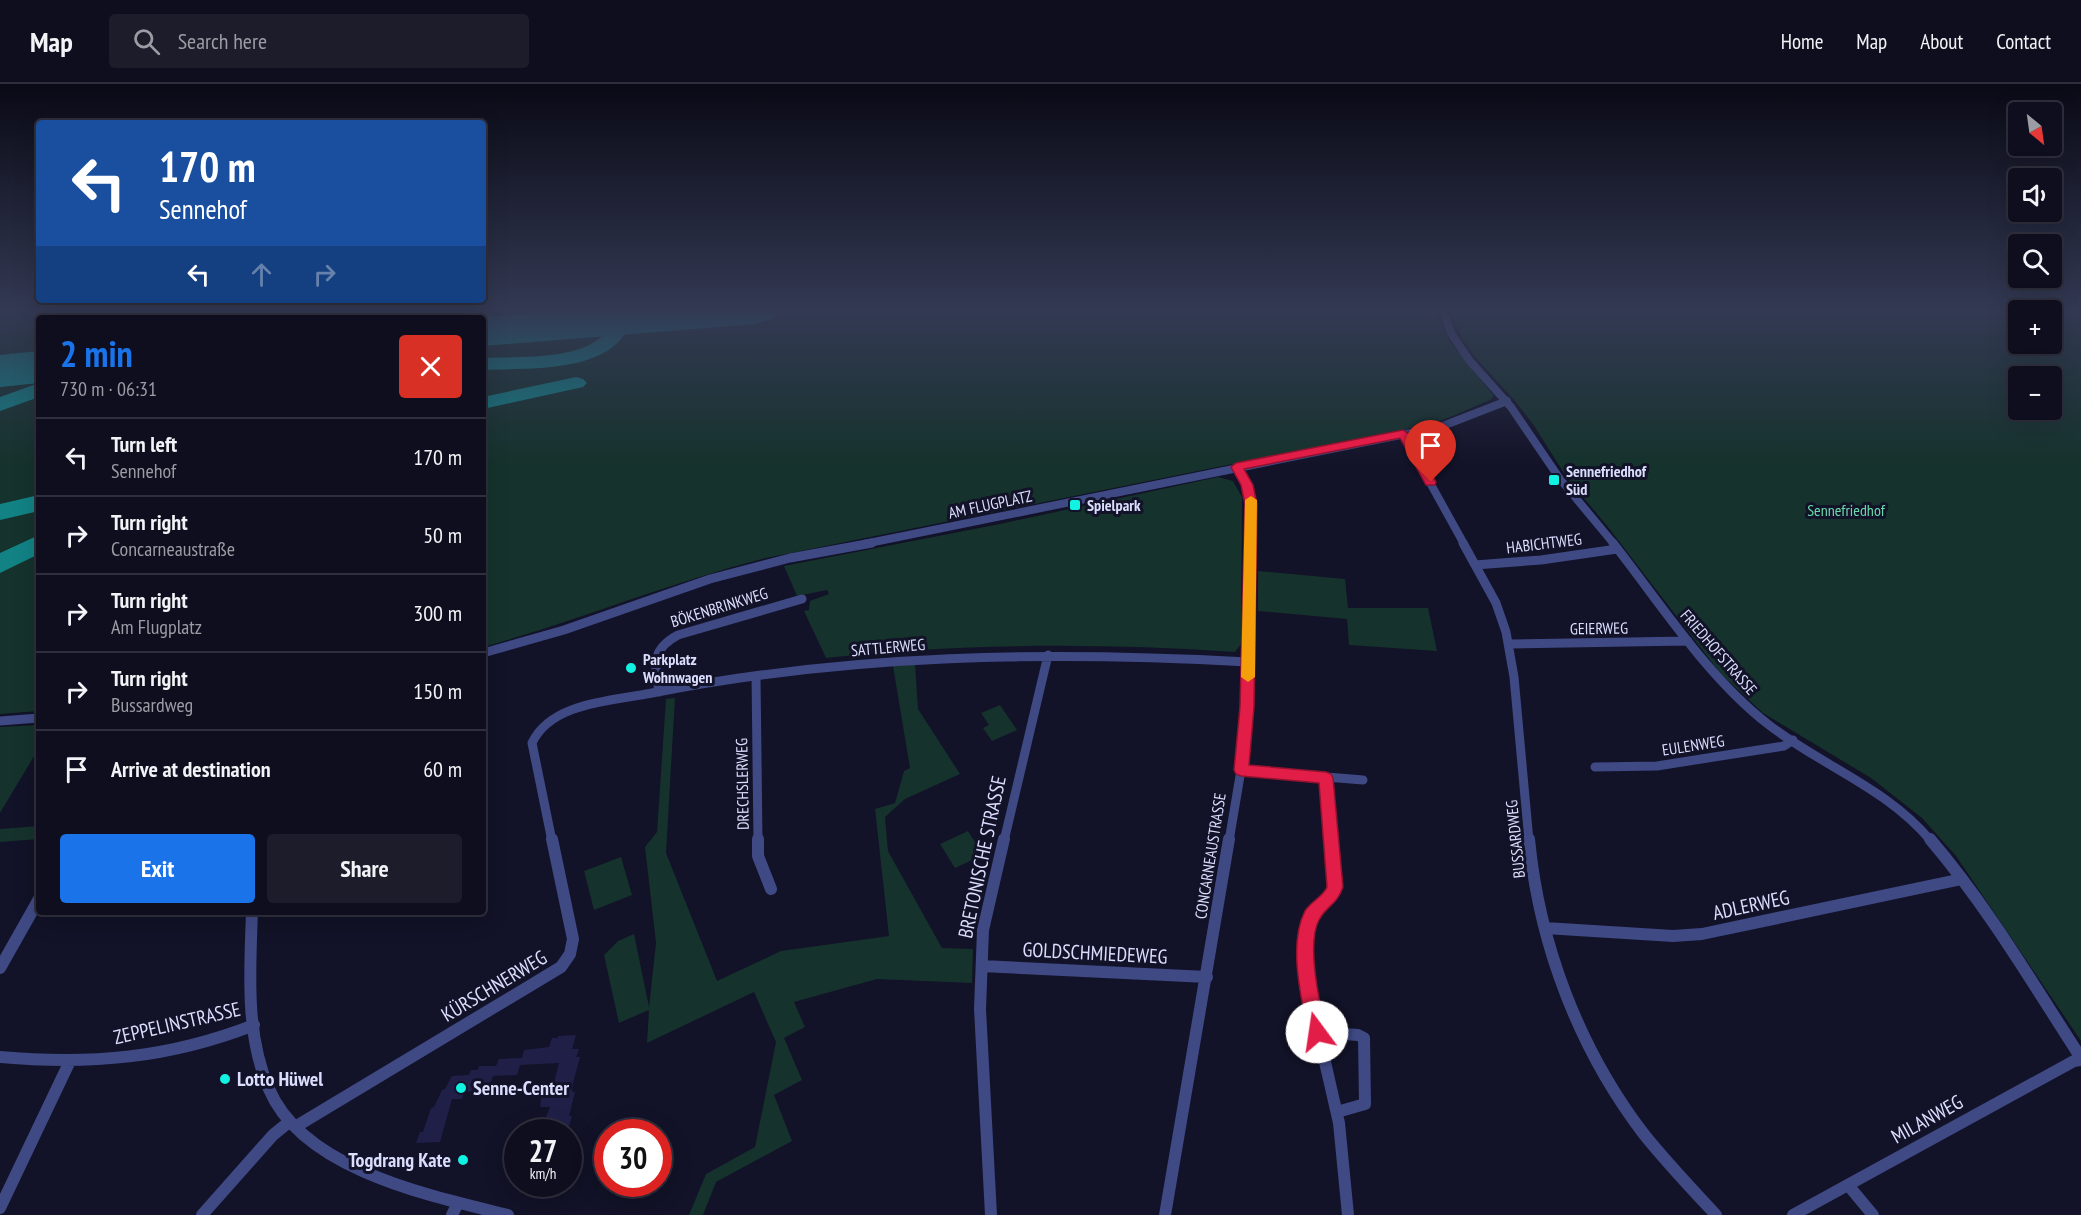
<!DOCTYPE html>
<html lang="en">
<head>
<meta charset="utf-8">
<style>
	:root { --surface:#0e0e1e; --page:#1c1c2b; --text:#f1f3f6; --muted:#9b9ca4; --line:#2e2e3c; --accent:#1a73e8 }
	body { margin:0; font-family:"PT Sans Narrow",sans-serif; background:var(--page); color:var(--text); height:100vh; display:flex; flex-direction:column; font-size:22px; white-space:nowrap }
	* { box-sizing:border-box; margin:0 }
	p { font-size:20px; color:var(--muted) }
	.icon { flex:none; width:33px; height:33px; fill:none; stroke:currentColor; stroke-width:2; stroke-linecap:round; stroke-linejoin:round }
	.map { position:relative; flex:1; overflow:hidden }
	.panel { position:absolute; left:36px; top:231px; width:450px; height:600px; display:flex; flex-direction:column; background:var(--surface); border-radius:6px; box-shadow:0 6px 24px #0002,0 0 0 2px var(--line) }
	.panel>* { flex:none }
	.banner { position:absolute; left:36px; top:36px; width:450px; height:183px; border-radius:6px; box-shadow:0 6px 24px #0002,0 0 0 2px var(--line); background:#1a4fa0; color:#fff; overflow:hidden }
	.needle { width:39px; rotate:151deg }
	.controls { position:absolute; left:2008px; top:18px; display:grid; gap:12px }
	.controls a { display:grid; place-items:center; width:54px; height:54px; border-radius:6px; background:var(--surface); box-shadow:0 6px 24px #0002,0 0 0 2px var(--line); font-size:30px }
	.speed { position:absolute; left:504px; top:1035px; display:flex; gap:12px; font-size:30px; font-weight:700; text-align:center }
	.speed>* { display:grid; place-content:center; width:78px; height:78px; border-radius:50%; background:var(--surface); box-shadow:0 6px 24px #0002,0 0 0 2px var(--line); line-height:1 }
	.speed small { font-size:15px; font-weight:400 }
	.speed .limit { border:9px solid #d22; background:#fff; color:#111 }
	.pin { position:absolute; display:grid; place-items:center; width:51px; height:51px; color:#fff; margin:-62px -26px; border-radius:50% 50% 50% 0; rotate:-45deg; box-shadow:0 0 6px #0007 }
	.pin .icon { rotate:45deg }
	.me { position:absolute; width:66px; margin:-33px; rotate:346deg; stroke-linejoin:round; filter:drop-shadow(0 0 4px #0008) }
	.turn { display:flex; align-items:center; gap:21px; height:126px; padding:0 24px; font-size:27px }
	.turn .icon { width:78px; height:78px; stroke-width:2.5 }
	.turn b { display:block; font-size:42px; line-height:51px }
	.lanes { display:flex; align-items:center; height:57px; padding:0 24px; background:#0003; justify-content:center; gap:30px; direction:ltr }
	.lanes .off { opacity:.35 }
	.round { display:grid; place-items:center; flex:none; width:63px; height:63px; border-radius:6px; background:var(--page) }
	.headline { display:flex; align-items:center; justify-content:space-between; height:102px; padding:0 24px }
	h1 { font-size:36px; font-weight:800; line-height:45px; color:var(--accent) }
	.button { display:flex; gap:12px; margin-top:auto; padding:12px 24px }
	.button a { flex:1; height:69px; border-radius:6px; background:var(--accent); color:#fff; font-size:24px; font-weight:800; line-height:69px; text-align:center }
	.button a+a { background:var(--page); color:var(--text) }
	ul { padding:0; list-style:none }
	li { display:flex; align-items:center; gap:18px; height:78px; padding:0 24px; border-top:2px solid var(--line) }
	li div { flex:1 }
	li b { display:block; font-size:22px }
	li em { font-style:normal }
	header { display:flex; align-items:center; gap:36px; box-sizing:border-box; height:84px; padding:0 30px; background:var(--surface); border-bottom:2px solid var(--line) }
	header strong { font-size:28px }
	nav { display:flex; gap:33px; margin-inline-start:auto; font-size:21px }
	.search { width:420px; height:54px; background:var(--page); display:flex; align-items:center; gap:15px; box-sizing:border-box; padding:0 21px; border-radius:6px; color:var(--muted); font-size:22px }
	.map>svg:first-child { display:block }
	.green { fill:#15322c; fill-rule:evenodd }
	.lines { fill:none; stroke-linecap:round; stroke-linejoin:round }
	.taxiway { fill:#128285; fill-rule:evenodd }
	.runway { fill:#128285; fill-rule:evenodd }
	.building { fill:#201f48 }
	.minor-far2 { stroke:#3f4984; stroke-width:8 }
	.minor-far1 { stroke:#3f4984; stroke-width:9 }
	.minor { stroke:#3f4984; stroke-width:12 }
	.route { fill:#e11d48; stroke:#92132f; stroke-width:1.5 }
	.slow { fill:#f59e0b }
	.poi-dot { fill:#12f2e2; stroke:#121228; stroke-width:2 }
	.labels { text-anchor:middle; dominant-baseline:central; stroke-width:6; stroke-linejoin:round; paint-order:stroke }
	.poi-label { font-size:16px; font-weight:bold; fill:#dbddfd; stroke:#121228; text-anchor:start }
	.street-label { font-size:16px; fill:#dbddfd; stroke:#121228 }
	.park-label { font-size:16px; fill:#6adaab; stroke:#121228 }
	.near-street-label { font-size:20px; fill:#dbddfd; stroke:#121228 }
	.near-poi-label { font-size:20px; font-weight:bold; fill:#dbddfd; stroke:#121228; text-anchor:start }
</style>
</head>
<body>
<header>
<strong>Map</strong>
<div class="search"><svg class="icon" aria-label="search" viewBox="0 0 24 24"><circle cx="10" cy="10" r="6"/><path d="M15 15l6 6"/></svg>Search here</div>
<nav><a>Home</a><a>Map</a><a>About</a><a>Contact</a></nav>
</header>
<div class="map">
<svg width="2081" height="1131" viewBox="0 0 2081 1131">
	<rect width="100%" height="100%" fill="#121228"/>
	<path class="green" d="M0 225H1435L1449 257 1494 312 1490 316 1436 339 766 474C670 498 578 537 483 563V234H39V627L0 630Z
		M1450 225H2081V957L1956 772 1922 734 1871 694 1763 629 1720 589 1608 443 1567 394 1533 340 1515 317 1476 274 1462 254ZM2019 226H2052V260H2019ZM2019 292H2052V326H2019Z
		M1218 393 1233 397 1242 413 1241 560 1235 568C1099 559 963 559 826 574L804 527 809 526 810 517 829 510 827 506 797 512 784 482 1000 440Z
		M1258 487 1345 495 1348 524H1428L1437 567 1349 561 1347 535 1258 527Z
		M915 580 918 625 960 690 905 715 885 733 888 767 942 864 973 865 972 899 877 895 794 918 805 943 784 954 802 996 774 1011 792 1057 716 1098 703 1131H689L706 1090 755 1063 776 958 754 908 647 959 649 926 619 939 604 871 618 857 634 850 649 923 656 859 645 763 657 748 666 615 675 614 666 769 717 897 781 867 889 852 875 725 895 719 904 687 910 684 893 582Z
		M1000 621 1017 646 992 657 983 644 989 641 981 629Z
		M39 641V664L0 729V643Z
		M39 742V755L0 758V745Z
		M968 747 983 771 955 784 940 760Z
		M621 773 632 811 594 826 584 787Z"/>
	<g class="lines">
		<path class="taxiway" d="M601 232 620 237 624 251C598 289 525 284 483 286V274C517 272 580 277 604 250L603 245 594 242 591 238 594 234Z
			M576 293 583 295 587 299 583 303 483 325V313Z
			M39 299V313L0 327V313Z
			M39 411V427L0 436V420Z
			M39 451V470L0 489V469Z"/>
		<path class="runway" d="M570 225H779L772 235 755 240 483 262V234H475Z
			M39 267V299L0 303V271Z"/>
	</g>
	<path class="building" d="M576 951 572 965H579L576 973H580L573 999 572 1008H575L569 1032H572L569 1042H554L553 1048H540L550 1023H540L543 1003H553L559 979 520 981 517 991 493 992 490 1001H477L475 1007 464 1008 462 1015H452L440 1058 416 1059 420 1048H423L431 1024 434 1023 442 1006 445 1005 452 992 469 991 471 986H478L479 982H496L499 975 522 974 524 966 549 963 552 954H558V952Z"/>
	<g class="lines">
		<path class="minor-far2" d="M1442 225 1451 249 1469 276 1511 323 1560 395 1614 460
			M1403 350 1464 460
			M1236 383C1254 412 1251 427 1250 460
			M864 460 1440 343 1507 317"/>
		<path class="minor-far1" d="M1463 459 1496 519 1506 548 1514 593 1529 757
			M1613 459C1661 520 1707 593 1769 641 1822 682 1887 704 1931 757
			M1475 481 1541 476 1617 465
			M1510 560 1688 557
			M483 569 564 546 710 495 790 474 872 459
			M756 592 758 757
			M659 608C655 581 650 566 678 551L802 515
			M0 637 39 634
			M1595 683 1657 682 1784 662 1793 656
			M1241 686 1363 696
			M1326 694 1331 757
			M552 757 532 659C551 618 613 617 652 609 850 570 1048 567 1248 578
			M1004 757 1048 571
			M1229 757 1241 686 1247 623 1250 459"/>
		<path class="minor" d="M758 755V772L771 805
			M1331 755 1335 803 1332 811 1308 838 1306 848 1308 904 1339 1039 1348 1131
			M1529 755C1539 860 1579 965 1643 1049 1666 1078 1691 1104 1716 1131
			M1930 755C1988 823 2033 900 2081 974
			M252 828C250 886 245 950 269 1005 303 1086 431 1112 508 1131
			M1545 844 1673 852 1702 850 1962 795
			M982 882 1207 893
			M0 884 39 815
			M1317 948 1358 951 1364 954 1365 1020 1337 1028
			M0 973C91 981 169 974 254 941
			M295 1043 561 883 570 870 573 855 552 755
			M1848 1101 1873 1131
			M0 1124 70 977
			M202 1131 273 1051 289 1038
			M452 1131 458 1119
			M991 1131 980 925 983 846 1004 755
			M1165 1131 1229 755
			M1793 1131 2074 977 2081 976"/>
	</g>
	<linearGradient id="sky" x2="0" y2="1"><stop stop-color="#0a0a16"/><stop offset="0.59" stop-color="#333953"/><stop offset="1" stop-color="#333953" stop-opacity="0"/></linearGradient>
	<rect width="2081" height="383" fill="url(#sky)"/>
	<path class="route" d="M1403 346 1409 350 1436 398 1435 401H1426L1400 354 1244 385 1253 401 1257 420 1254 623 1249 681 1326 688 1331 690 1333 694 1343 803C1337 821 1326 822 1319 836 1306 860 1320 921 1326 948L1324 954 1317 957 1311 954 1308 948C1301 913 1288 860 1305 827 1311 817 1323 813 1327 803L1319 699 1241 692 1236 690 1234 686 1240 623 1245 420 1241 401 1231 383 1236 379Z"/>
	<path class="slow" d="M1251 412 1257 416 1255 593 1248 598 1241 593 1245 416Z"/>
	<g class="poi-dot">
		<rect x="1548" y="390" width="12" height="12" rx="3"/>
		<rect x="1069" y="415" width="12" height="12" rx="3"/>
		<circle cx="631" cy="584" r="6"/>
		<circle cx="225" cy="995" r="6"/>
		<circle cx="461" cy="1004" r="6"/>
		<circle cx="463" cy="1076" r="6"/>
	</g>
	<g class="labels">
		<g class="poi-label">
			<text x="1566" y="387">Sennefriedhof<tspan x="1566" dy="18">Süd</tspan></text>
			<text x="1087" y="421">Spielpark</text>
			<text x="643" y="575">Parkplatz<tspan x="643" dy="18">Wohnwagen</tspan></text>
		</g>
		<g class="street-label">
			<text transform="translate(990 420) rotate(-12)">AM FLUGPLATZ</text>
			<text transform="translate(1544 459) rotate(-7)">HABICHTWEG</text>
			<text transform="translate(719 523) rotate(-17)">BÖKENBRINKWEG</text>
			<text transform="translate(1599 544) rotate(-1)">GEIERWEG</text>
			<text transform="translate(888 563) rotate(-5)">SATTLERWEG</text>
			<text transform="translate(1719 568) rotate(49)">FRIEDHOFSTRASSE</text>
			<text transform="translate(1693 661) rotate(-9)">EULENWEG</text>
			<text transform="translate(742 700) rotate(-91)">DRECHSLERWEG</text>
			<text transform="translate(1515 755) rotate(-96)">BUSSARDWEG</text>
			<text transform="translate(1210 772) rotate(-81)">CONCARNEAUSTRASSE</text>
		</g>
		<g class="park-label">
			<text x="1846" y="426">Sennefriedhof</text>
		</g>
		<g class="near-street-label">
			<text transform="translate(982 773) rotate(-78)">BRETONISCHE STRASSE</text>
			<text transform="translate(1751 821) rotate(-12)">ADLERWEG</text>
			<text transform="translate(1095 869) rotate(3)">GOLDSCHMIEDEWEG</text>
			<text transform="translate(494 902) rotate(-31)">KÜRSCHNERWEG</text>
			<text transform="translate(177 939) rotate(-13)">ZEPPELINSTRASSE</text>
			<text transform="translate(1927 1035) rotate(-29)">MILANWEG</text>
		</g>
		<g class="near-poi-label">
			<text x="237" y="995">Lotto Hüwel</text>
			<text x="473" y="1004">Senne-Center</text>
			<text x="451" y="1076" text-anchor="end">Togdrang Kate</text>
		</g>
	</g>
</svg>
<div class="controls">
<a><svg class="needle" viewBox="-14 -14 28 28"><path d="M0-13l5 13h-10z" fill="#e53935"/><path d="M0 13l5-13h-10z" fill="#9b9ca4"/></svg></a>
<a><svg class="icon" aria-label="sound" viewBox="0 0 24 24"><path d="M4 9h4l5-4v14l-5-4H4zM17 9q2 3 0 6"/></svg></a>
<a><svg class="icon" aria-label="search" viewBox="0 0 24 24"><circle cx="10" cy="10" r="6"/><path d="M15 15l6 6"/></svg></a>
<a>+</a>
<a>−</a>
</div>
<div class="speed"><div>27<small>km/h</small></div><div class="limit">30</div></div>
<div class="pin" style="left:1431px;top:398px;background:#d93025"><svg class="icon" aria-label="arrive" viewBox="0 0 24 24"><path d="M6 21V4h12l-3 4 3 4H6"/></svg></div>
<svg class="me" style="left:1317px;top:948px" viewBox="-20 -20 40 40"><circle r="19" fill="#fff"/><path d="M0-13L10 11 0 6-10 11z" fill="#e11d48"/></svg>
<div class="banner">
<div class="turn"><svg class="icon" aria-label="left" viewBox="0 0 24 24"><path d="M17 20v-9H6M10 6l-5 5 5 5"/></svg><div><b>170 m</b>Sennehof</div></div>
<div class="lanes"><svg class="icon" aria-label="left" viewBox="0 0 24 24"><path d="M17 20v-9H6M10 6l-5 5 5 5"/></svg><svg class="icon off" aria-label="ahead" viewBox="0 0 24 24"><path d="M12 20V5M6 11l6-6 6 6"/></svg><svg class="icon off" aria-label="right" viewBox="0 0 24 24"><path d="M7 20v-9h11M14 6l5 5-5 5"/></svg></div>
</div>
<section class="panel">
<div class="headline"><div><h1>2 min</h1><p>730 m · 06:31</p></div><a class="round" style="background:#d93025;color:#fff"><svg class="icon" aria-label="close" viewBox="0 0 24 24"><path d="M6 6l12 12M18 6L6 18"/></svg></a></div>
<ul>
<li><svg class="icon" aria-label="left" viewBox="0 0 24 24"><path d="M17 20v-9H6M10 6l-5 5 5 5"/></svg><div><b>Turn left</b><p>Sennehof</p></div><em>170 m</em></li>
<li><svg class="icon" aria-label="right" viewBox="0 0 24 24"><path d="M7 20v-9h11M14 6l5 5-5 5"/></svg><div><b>Turn right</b><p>Concarneaustraße</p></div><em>50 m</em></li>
<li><svg class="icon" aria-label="right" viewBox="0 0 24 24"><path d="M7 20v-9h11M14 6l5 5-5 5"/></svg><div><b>Turn right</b><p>Am Flugplatz</p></div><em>300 m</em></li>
<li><svg class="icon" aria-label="right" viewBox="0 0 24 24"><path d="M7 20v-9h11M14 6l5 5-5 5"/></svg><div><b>Turn right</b><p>Bussardweg</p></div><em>150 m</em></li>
<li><svg class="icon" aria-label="arrive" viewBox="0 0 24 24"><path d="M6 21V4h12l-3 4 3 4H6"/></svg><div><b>Arrive at destination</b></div><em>60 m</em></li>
</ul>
<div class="button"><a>Exit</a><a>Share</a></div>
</section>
</div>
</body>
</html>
